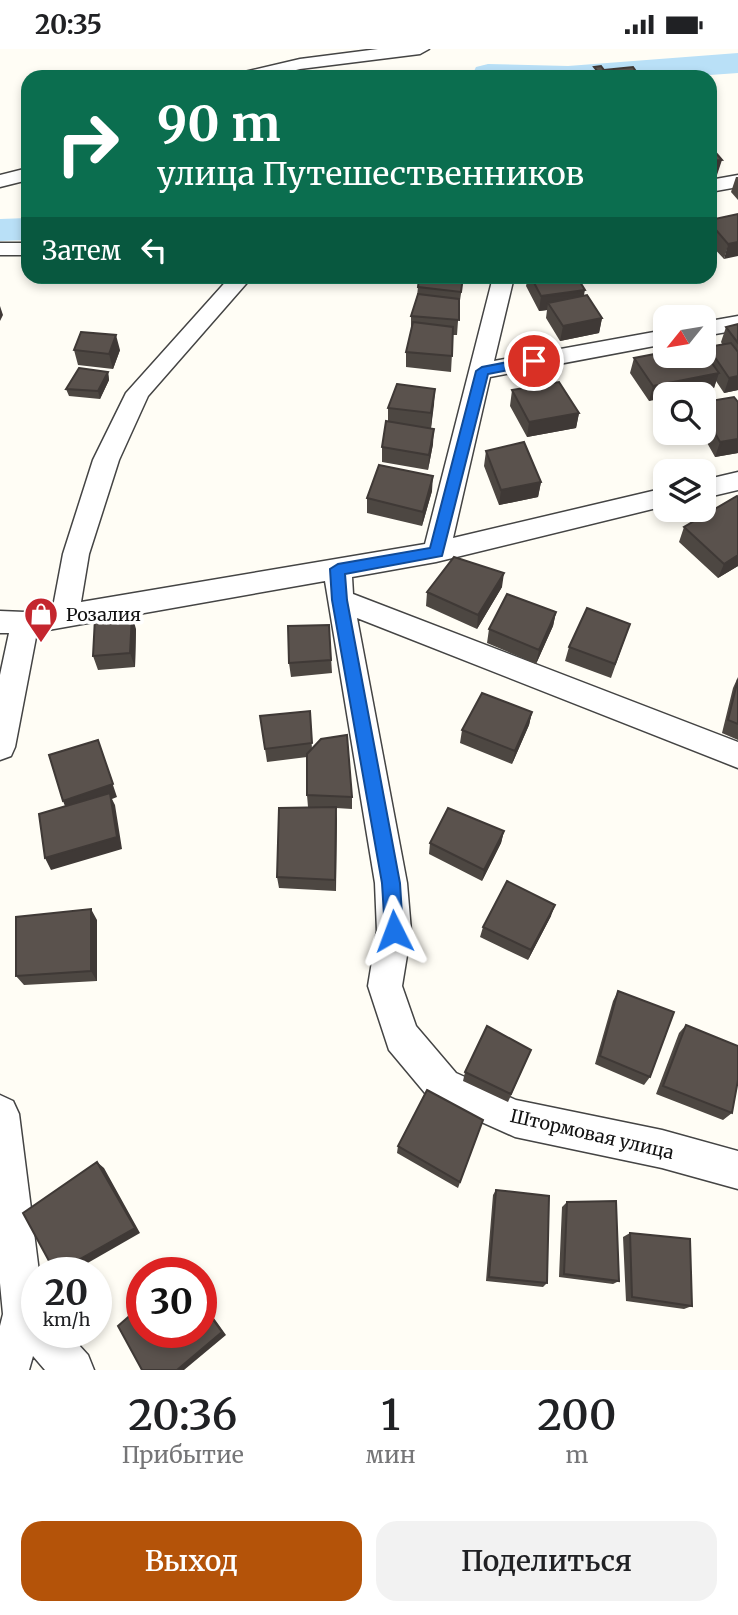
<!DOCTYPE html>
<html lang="ru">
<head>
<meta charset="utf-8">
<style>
	:root { --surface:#fff; --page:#f2f2f2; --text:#202124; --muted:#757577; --accent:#b45309 }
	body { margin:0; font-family:Merriweather,serif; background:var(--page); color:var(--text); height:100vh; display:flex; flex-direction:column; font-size:26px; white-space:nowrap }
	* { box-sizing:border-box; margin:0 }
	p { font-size:23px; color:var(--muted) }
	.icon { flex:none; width:38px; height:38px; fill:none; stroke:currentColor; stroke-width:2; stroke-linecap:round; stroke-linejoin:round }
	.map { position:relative; height:1321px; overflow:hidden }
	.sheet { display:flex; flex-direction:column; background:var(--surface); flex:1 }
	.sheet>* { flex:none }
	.guide { position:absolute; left:21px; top:21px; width:696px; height:214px; border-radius:21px; box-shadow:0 4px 10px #0003; background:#0b6e4f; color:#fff; overflow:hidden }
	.needle { width:46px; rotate:240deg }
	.buttons { position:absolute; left:653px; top:256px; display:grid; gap:14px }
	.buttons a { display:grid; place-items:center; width:63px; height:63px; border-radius:14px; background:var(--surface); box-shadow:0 4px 10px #0003; font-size:35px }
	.speed { position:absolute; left:21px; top:1208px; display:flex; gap:14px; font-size:35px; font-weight:700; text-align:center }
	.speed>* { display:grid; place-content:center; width:91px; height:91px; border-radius:50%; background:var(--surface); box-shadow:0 4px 10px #0003; line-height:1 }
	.speed small { font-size:18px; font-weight:400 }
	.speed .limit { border:10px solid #d22; background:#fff; color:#111 }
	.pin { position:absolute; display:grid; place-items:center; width:60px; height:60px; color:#fff; margin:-30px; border:4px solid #fff; border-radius:50%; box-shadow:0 2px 7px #0007 }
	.me { position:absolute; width:77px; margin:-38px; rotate:357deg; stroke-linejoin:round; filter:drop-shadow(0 0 5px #0008) }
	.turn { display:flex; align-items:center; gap:24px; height:147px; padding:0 21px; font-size:32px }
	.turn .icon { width:91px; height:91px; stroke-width:2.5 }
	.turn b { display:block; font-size:49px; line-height:60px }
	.then { display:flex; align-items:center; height:66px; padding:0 21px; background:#0003; gap:14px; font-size:26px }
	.eta { display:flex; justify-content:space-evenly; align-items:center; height:119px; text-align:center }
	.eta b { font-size:42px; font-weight:600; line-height:49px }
	.primary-button { display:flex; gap:14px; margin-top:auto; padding:14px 21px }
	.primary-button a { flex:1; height:80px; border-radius:21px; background:var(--accent); color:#fff; font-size:28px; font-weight:600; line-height:80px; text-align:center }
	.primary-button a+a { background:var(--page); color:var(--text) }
	.status { display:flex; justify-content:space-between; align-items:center; height:49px; padding:0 35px; background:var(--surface); direction:ltr }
	.status svg { height:19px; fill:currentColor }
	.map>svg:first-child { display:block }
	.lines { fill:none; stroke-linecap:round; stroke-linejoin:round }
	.river { fill:#b9e0f7; fill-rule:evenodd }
	.minor-casing { stroke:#444; stroke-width:3 }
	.minor { fill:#fff; fill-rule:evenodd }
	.wall { fill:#4d4742 }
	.shaded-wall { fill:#3f3936 }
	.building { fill:#5a524d; stroke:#3f3936; stroke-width:2 }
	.route { fill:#1a73e8; stroke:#114b97; stroke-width:2 }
	.labels { text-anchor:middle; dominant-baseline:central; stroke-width:7; stroke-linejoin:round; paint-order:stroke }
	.poi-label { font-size:18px; fill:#111; stroke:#fff; text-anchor:start }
	.street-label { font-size:18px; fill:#111; stroke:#fff }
</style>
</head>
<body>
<div class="status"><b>20:35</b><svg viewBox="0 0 49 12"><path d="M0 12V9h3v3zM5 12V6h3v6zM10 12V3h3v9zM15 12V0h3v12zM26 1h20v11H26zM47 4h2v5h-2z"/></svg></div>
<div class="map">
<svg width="738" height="1321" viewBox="0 0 738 1321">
	<rect width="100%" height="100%" fill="#fffdf5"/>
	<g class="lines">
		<path class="river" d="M738 4V24L682 28H471L476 18 488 15 568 17Z
			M28 169V191L0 192V170Z"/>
		<g class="minor-casing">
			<path id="minor" d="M378 0H429L420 5 300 20 268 28H237L240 24 300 10Z
				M28 119V131L0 138V126Z
				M738 126V138L710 143V131Z
				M0 194H28V206H0Z
				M230 228H252L148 347 119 411 89 505 81 553 425 495 493 228H514L494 312 665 281V295L490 328 453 489 665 439V457L436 513 352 528 353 545 738 693V719L357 569 407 834 411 882 402 937 416 977 456 1024 516 1051 662 1081 738 1102V1140L662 1119 515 1088 430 1050 389 1001 368 937 377 882 375 834 325 532 37 583 15 698 11 707 0 711V626L9 584H0V562L25 563 53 558 63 505 93 411 126 344Z
				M738 267V281L704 287V273Z
				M738 423V441L704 449V431Z
				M0 1046 13 1052 19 1065 39 1223H37V1283H67L88 1306 94 1321H45L33 1307 29 1321H0V1277L3 1265 0 1234Z"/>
		</g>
		<use href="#minor" class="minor"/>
	</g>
	<path class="wall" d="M736 128H738V151L731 143Z
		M738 165 724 210 710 195V171Z
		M528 228H577L583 247 602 269 599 284 560 292 546 269 547 261 539 262 526 237Z
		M418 238H462L459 258 457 286H453L451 323 406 318V303L411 282V267L417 247Z
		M738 275V341L724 344 716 332 714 339 686 345H665L649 352 630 324 634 309 705 306 708 298 722 295 721 293 726 278Z
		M74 301H120L113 320 78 316Z
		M108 323 109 331 100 350 69 347 66 340Z
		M435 340 431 379 433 395 428 421 382 413V398L388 372V359Z
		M512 341 579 364 576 379 527 388 510 357Z
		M704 353H738V404L715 408 701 383H704Z
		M486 402 541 433 538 448 499 456 484 417Z
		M432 442 422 477 367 464V449Z
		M738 448V517L718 529 679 493 684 478Z
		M502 538 477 580 426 557 427 543Z
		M556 563 553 577 536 615 487 594 489 580Z
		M630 575 611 629 565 612 569 598Z
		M329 576 332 624 291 628 289 614Z
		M136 580 135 618 98 621 93 607Z
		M738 628V691L722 684 733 639Z
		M310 662 312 700 352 748V760L336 759V842L279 839 277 828 308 758 307 746V708L267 713 260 667Z
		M532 663 529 676 512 715 460 694 462 681Z
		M504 782 501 794 482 832 429 805 430 794Z
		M551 867 528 911 480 888 483 878Z
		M97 871V932L24 936 16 927Z
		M618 942 650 1028 644 1036 595 1015 613 952Z
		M686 976 732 1064 723 1071 656 1045 679 984Z
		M531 1001 508 1053 463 1032 465 1023Z
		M483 1071 458 1139 397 1104 398 1097Z
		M496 1141 547 1234 543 1238 486 1232 493 1146Z
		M567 1153 619 1232 613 1235 559 1228 562 1158Z
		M630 1184 692 1257 684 1260 626 1252 623 1188Z"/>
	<path class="shaded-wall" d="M722 111 717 126 710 127V112Z
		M738 193V207L724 210 728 195Z
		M585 241 582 256 548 254 547 261 539 262 541 247Z
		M0 257 3 266 0 272Z
		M602 269 599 284 560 292 563 277Z
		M116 286 120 301 113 320 109 305Z
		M108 323 109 331 100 350 98 342Z
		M719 324 714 339 686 345H665V349L649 352 653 337Z
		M738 327V341L724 344 729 329Z
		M435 340 434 356 431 379V364Z
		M579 364 576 379 527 388 529 373Z
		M434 380 433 395 428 421 429 406Z
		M738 390V404L715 408 720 393Z
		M433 427 432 442 422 477 423 463Z
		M541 433 538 448 499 456 501 441Z
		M738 506V517L718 529 724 515Z
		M504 524 502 538 477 580 478 566Z
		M556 563 553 577 536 615 539 601Z
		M132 566 136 580 135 618 130 604Z
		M532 663 529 676 512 715 515 702Z
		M98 691 117 748 112 750 115 756 122 800 51 821 45 809 68 765 63 752Z
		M336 758 337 770 336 842 335 831Z
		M504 782 501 794 482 832 484 821Z
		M555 856 551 867 528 911 531 901Z
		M91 860 97 871V932L91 922Z
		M97 1113 104 1119 140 1184 72 1223H57Z
		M201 1251 226 1286 184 1321H177Z"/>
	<path class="building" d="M601 17 604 21 633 18 640 28H591L588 24 598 23 594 18Z
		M710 97 722 111 710 112Z
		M738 165V193L728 195 710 174V171Z
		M419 228H463L461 243 418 238Z
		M531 228H577L585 241 541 247Z
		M418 245 459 250V271L411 267Z
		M587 246 602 269 563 277 548 254Z
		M413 273 453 278 452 307 406 303Z
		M738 275V294L726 278Z
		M81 283 116 286 109 305 74 301Z
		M731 294 738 303V327L729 329 708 298Z
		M665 303V306H704V303L719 324 653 337 634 309Z
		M79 319 108 323 98 342 66 340Z
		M559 333 579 364 529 373 512 341Z
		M397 335 435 340 431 364 388 359Z
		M734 348 738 353V390L720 393 704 364V353Z
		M386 372 434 380 429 406 382 398Z
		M524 393 541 433 501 441 486 402Z
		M379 416 433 427 423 463 367 449Z
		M737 447 738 448V506L724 515 684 478Z
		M454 508 504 524 478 566 427 543Z
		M507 545 556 563 539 601 489 580Z
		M587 559 630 575 615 615 569 598Z
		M132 566 130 604 93 607 95 569Z
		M329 576 331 611 289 614 288 577Z
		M738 630V675L728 671Z
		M482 644 532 663 515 702 462 681Z
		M310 662 312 694 265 700 260 667Z
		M347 686 352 748 307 746V705L321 690Z
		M98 691 113 735 63 752 49 706Z
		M110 744 117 788 45 809 39 765Z
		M336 758 335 831 277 828 279 759Z
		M448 759 504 782 484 821 430 794Z
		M507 832 555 856 531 901 483 878Z
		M91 860V922L16 927V868Z
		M618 942 674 963 650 1028 600 1007Z
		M686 976 738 997V1031L732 1064 663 1037Z
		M487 977 531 1001 511 1045 465 1023Z
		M427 1041 483 1071 460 1133 398 1097Z
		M97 1113 135 1179 57 1223H55L23 1164Z
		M496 1141 549 1147 547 1234 489 1228Z
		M616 1152 619 1232 564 1225 567 1153Z
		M630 1184 690 1190 692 1257 632 1248Z
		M201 1254 222 1283 177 1321H142L118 1277 142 1256V1283H201Z"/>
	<path class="route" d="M534 308 540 312 539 315 488 325 442 507 345 525 347 551 400 834 403 882 400 888 394 891 388 888 385 882 382 834 332 551 330 520 338 515 430 499 476 322 482 318Z"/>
	<defs>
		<g id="shop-pin" transform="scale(1.75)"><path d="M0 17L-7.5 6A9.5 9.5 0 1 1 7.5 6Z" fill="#c4262e" stroke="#fff"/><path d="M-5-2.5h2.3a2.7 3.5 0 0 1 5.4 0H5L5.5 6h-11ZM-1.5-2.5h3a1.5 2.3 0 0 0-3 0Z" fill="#fff"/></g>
	</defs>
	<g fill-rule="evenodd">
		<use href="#shop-pin" x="41" y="565"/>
	</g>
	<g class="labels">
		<g class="poi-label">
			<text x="66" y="565">Розалия</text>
		</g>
		<g class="street-label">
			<text transform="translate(592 1085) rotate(13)">Штормовая улица</text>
		</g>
	</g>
</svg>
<div class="buttons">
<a><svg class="needle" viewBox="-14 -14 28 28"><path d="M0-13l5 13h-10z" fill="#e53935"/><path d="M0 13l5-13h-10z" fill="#757577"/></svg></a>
<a><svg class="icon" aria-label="search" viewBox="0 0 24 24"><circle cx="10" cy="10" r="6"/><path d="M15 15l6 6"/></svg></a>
<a><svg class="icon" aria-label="layers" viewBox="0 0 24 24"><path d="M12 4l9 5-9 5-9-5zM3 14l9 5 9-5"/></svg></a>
</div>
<div class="speed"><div>20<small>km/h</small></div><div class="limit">30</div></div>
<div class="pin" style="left:534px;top:312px;background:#d93025"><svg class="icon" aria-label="arrive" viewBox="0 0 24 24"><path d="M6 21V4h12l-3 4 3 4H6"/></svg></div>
<svg class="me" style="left:394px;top:882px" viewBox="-20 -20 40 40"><path d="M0-17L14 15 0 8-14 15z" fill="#1a73e8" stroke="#fff" stroke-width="4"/></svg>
<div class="guide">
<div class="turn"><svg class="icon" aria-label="right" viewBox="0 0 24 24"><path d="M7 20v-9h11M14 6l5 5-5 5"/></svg><div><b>90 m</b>улица Путешественников</div></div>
<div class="then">Затем<svg class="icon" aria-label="left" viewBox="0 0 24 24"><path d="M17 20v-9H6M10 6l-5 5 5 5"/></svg></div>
</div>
</div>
<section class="sheet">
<div class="eta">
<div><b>20:36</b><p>Прибытие</p></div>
<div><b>1</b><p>мин</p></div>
<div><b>200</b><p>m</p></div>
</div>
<div class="primary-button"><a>Выход</a><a>Поделиться</a></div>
</section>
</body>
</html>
